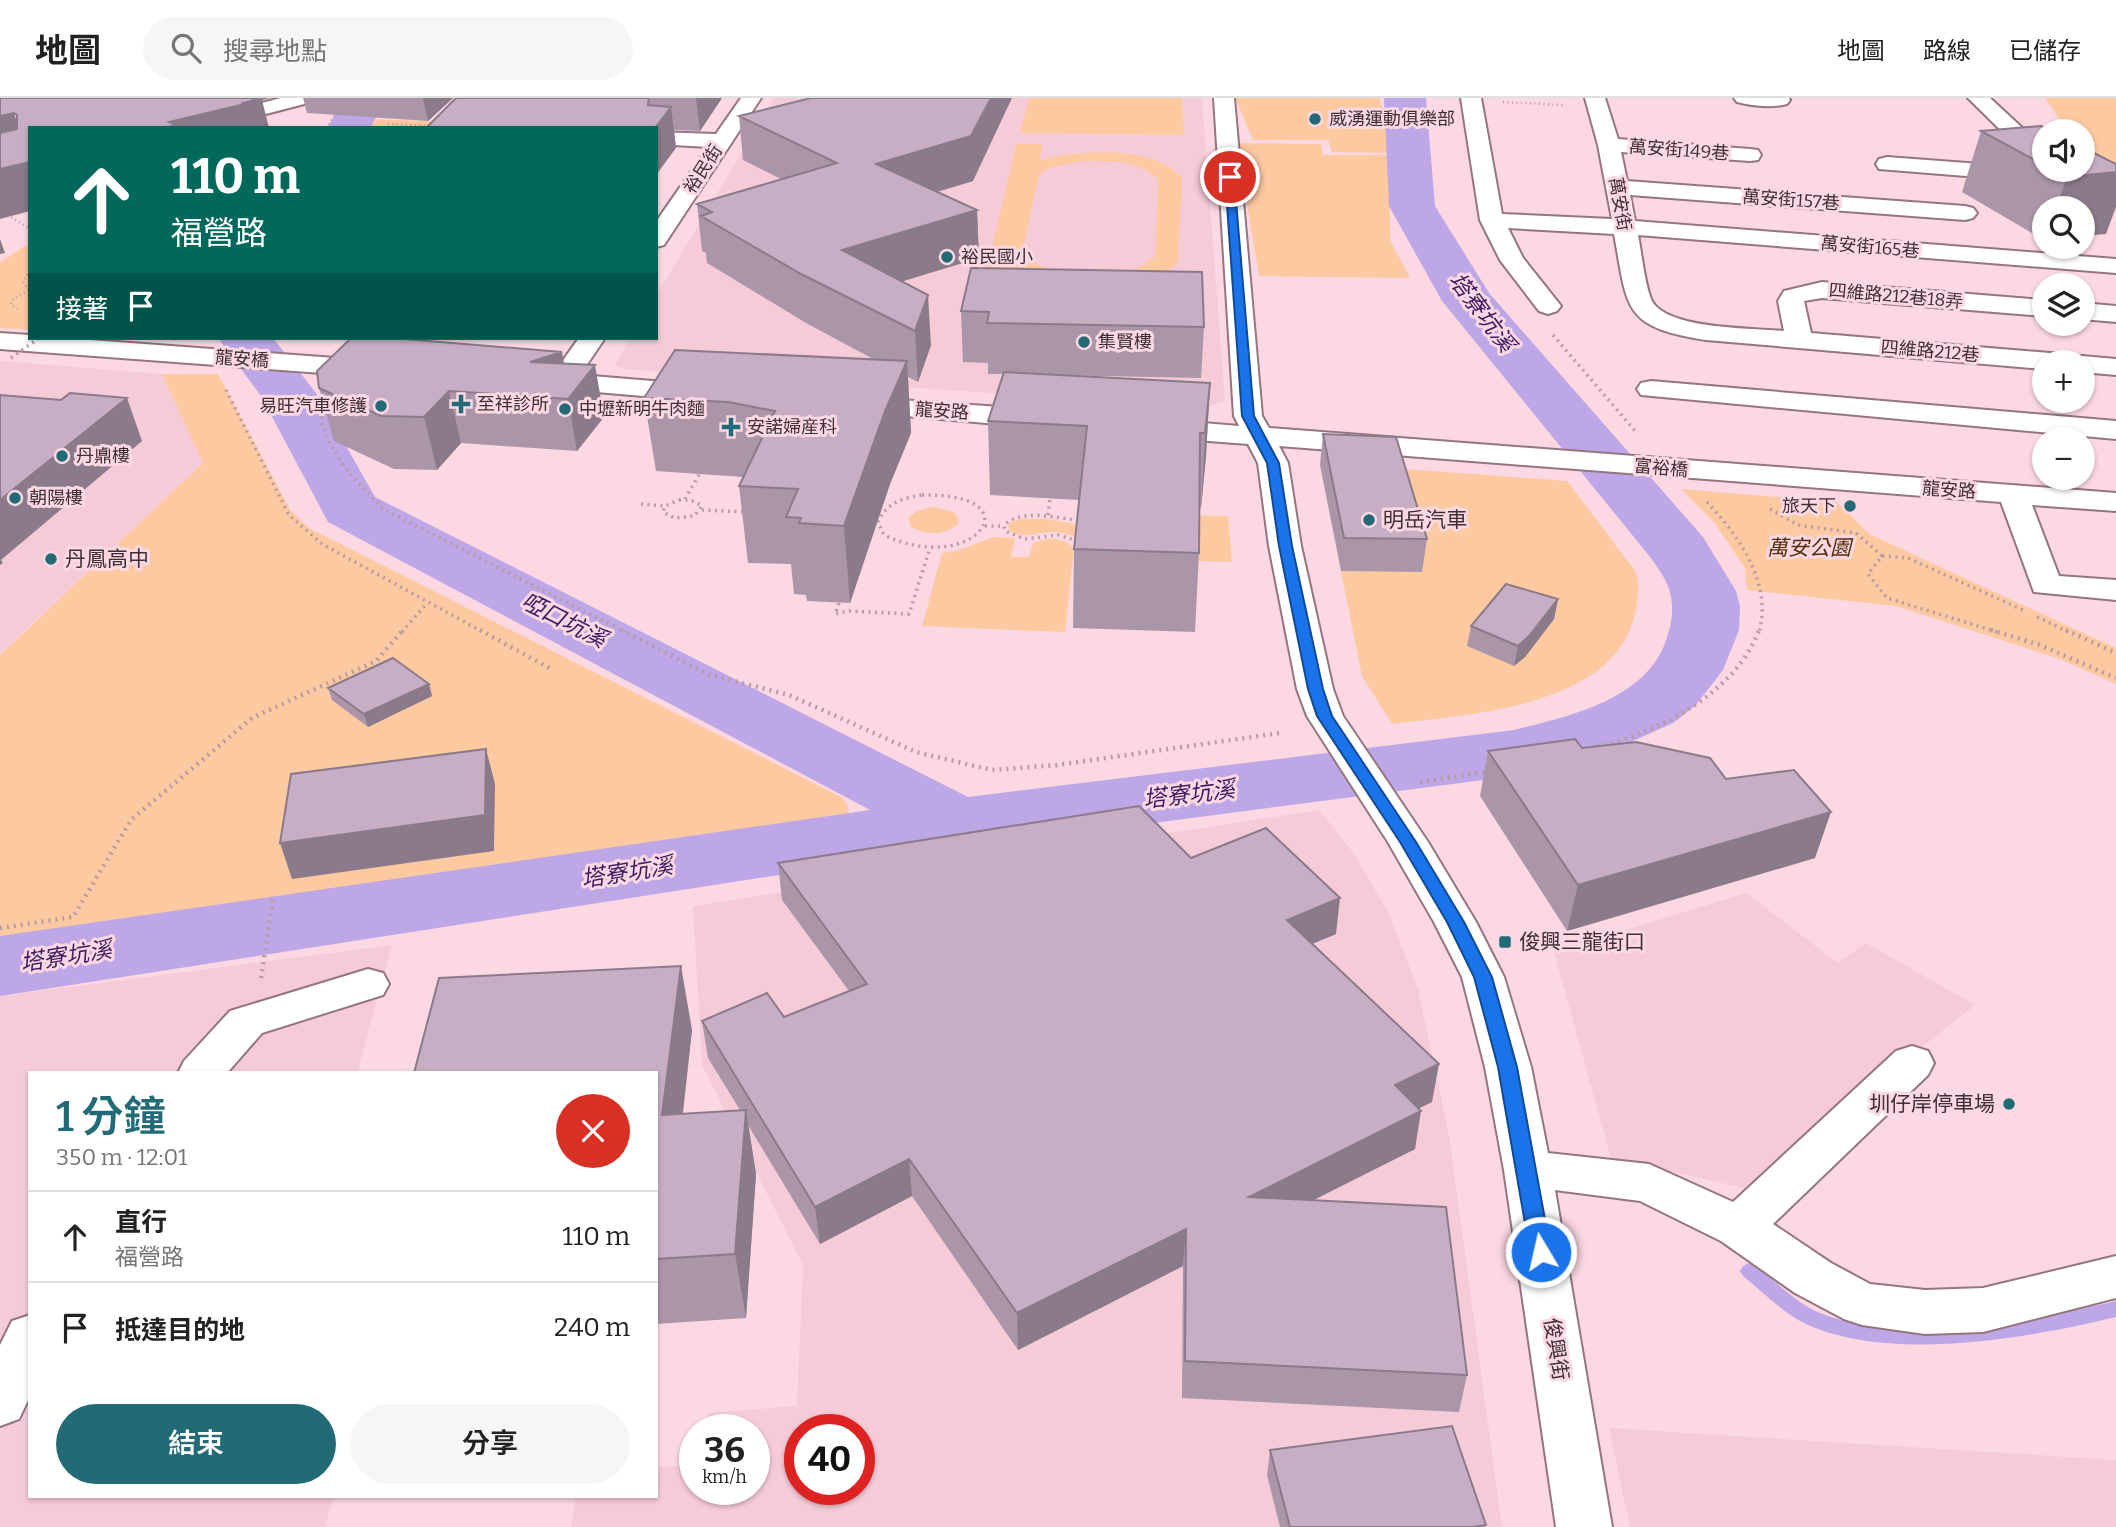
<!DOCTYPE html>
<html lang="zh-TW">
<head>
<meta charset="utf-8">
<style>
	:root { --surface:#fff; --page:#f6f6f6; --text:#222; --muted:#767676; --line:#e0e0e0; --accent:#226a76 }
	body { margin:0; font-family:Bitter,"Noto Sans TC",serif; background:var(--page); color:var(--text); height:100vh; display:flex; flex-direction:column; font-size:26px; white-space:nowrap }
	* { box-sizing:border-box; margin:0 }
	p { font-size:23px; color:var(--muted) }
	.icon { flex:none; width:38px; height:38px; fill:none; stroke:currentColor; stroke-width:2; stroke-linecap:round; stroke-linejoin:round }
	.map { position:relative; flex:1; overflow:hidden }
	.details { position:absolute; left:28px; top:973px; width:630px; height:427px; display:flex; flex-direction:column; background:var(--surface); border-radius:0px; box-shadow:0 2px 5px #0004 }
	.details>* { flex:none }
	.hud { position:absolute; left:28px; top:28px; width:630px; height:214px; border-radius:0px; box-shadow:0 2px 5px #0004; background:#00695c; color:#fff; overflow:hidden }
	.buttons { position:absolute; left:2032px; top:21px; display:grid; gap:14px }
	.buttons a { display:grid; place-items:center; width:63px; height:63px; border-radius:50%; background:var(--surface); box-shadow:0 2px 5px #0004; font-size:35px }
	.speed { position:absolute; left:679px; top:1316px; display:flex; gap:14px; font-size:35px; font-weight:700; text-align:center }
	.speed>* { display:grid; place-content:center; width:91px; height:91px; border-radius:50%; background:var(--surface); box-shadow:0 2px 5px #0004; line-height:1 }
	.speed small { font-size:18px; font-weight:400 }
	.speed .limit { border:10px solid #d22; background:#fff; color:#111 }
	.pin { position:absolute; display:grid; place-items:center; width:60px; height:60px; color:#fff; margin:-30px; border:4px solid #fff; border-radius:50%; box-shadow:0 2px 7px #0007 }
	.me { position:absolute; width:77px; margin:-38px; rotate:351deg; stroke-linejoin:round; filter:drop-shadow(0 0 5px #0008) }
	.turn { display:flex; align-items:center; gap:24px; height:147px; padding:0 28px; font-size:32px }
	.turn .icon { width:91px; height:91px; stroke-width:2.5 }
	.turn b { display:block; font-size:49px; line-height:60px }
	.then { display:flex; align-items:center; height:66px; padding:0 28px; background:#0003; gap:14px; font-size:26px }
	.round { display:grid; place-items:center; flex:none; width:74px; height:74px; border-radius:37px; background:var(--page) }
	.headline { display:flex; align-items:center; justify-content:space-between; height:119px; padding:0 28px }
	h1 { font-size:42px; font-weight:600; line-height:52px; color:var(--accent) }
	.cta { display:flex; gap:14px; margin-top:auto; padding:14px 28px }
	.cta a { flex:1; height:80px; border-radius:42px; background:var(--accent); color:#fff; font-size:28px; font-weight:600; line-height:80px; text-align:center }
	.cta a+a { background:var(--page); color:var(--text) }
	ul { padding:0; list-style:none }
	li { display:flex; align-items:center; gap:21px; height:91px; padding:0 28px; border-top:2px solid var(--line) }
	li div { flex:1 }
	li b { display:block; font-size:26px }
	li em { font-style:normal }
	header { display:flex; align-items:center; gap:42px; box-sizing:border-box; height:98px; padding:0 35px; background:var(--surface); border-bottom:2px solid var(--line) }
	header strong { font-size:33px }
	nav { display:flex; gap:38px; margin-inline-start:auto; font-size:24px }
	.search { width:490px; height:63px; background:var(--page); display:flex; align-items:center; gap:18px; box-sizing:border-box; padding:0 24px; border-radius:38px; color:var(--muted); font-size:26px }
	.map>svg:first-child { display:block }
	.built { fill:#f6cbd8; fill-rule:evenodd }
	.green { fill:#fdc9a1; fill-rule:evenodd }
	.lines { fill:none; stroke-linecap:round; stroke-linejoin:round }
	.stream { fill:#bda7e7; fill-rule:evenodd }
	.river { fill:#bda7e7; fill-rule:evenodd }
	.minor-casing { stroke:#95757e; stroke-width:4 }
	.path-far2 { stroke:#b79ba3; stroke-width:2.5; stroke-dasharray:1 3.5; stroke-linecap:butt }
	.path-far1 { stroke:#b79ba3; stroke-width:3.5; stroke-dasharray:2 4.5; stroke-linecap:butt }
	.path { stroke:#b79ba3; stroke-width:4.5; stroke-dasharray:2 5; stroke-linecap:butt }
	.minor { fill:#fff; fill-rule:evenodd }
	.path-bridge { stroke:#b79ba3; stroke-width:3.5; stroke-dasharray:2 4.5; stroke-linecap:butt }
	.wall { fill:#ab96a9 }
	.shaded-wall { fill:#8b7a89 }
	.building { fill:#c7aec4; stroke:#8b7a89; stroke-width:2 }
	.route { fill:#1a73e8; stroke:#114b97; stroke-width:2 }
	.poi-dot { fill:#226a76; stroke:#fcd8e2; stroke-width:2.5 }
	.labels { text-anchor:middle; dominant-baseline:central; stroke-width:6; stroke-linejoin:round; paint-order:stroke }
	.far-poi-label { font-size:18px; fill:#3e3034; stroke:#fcd8e2; text-anchor:start }
	.far-street-label { font-size:18px; fill:#3e3034; stroke:#fcd8e2 }
	.poi-label { font-size:21px; fill:#3e3034; stroke:#fcd8e2; text-anchor:start }
	.park-label { font-size:21px; font-style:italic; fill:#532d08; stroke:#fcd8e2 }
	.street-label { font-size:21px; fill:#3e3034; stroke:#fcd8e2 }
	.water-label { font-size:23px; font-style:italic; fill:#3c1c65; stroke:#fcd8e2 }
</style>
</head>
<body>
<header>
<strong>地圖</strong>
<div class="search"><svg class="icon" aria-label="search" viewBox="0 0 24 24"><circle cx="10" cy="10" r="6"/><path d="M15 15l6 6"/></svg>搜尋地點</div>
<nav><a>地圖</a><a>路線</a><a>已儲存</a></nav>
</header>
<div class="map">
<svg width="2116" height="1429" viewBox="0 0 2116 1429">
	<rect width="100%" height="100%" fill="#fcd8e2"/>
	<path class="built" d="M774 0H1202L1225 303 1208 309 624 271 615 267 631 240H656V198Z
		M0 263 162 276 203 365 0 556Z
		M1319 712 1352 753 1388 814 1418 891 1449 1037 1502 1429H571L576 1398H656V1369L695 1367V1391H754V1332H706L708 1315 797 1308 803 1167 702 967 693 808ZM800 1332H859V1391H800Z
		M1746 795 1838 865 1866 845 1975 907 1744 1090 1611 1060 1554 854Z
		M392 847 357 975H30V1398H333L325 1429H0V898Z
		M1609 1330 2116 1362V1429H1630Z"/>
	<path class="green" d="M1029 0H1182L1184 37 1020 35Z
		M1235 0H1379L1397 55 1332 54 1328 42H1253Z
		M2045 0H2116V76L2083 55 2082 33H2068Z
		M361 21 461 24 456 30H328Z
		M1237 45 1321 46 1323 57H1389L1390 142 1410 180 1259 178Z
		M1016 46H1042L1040 62C1080 52 1152 46 1182 80L1178 163 1168 174 982 194ZM1083 63C1109 63 1140 62 1158 82L1155 158C1145 168 1131 174 1116 176 1092 179 1031 177 1023 150L1039 77 1049 70Z
		M30 145V232L0 230V164Z
		M162 276H218L290 412 309 430 843 700 849 711 847 719 837 725 812 731 0 850V557L203 365Z
		M1392 370 1567 383C1585 407 1604 431 1622 456 1626 462 1635 470 1637 478 1640 489 1637 504 1635 515 1615 610 1469 616 1392 626L1362 578 1341 473H1422Z
		M1681 391 1837 404 1869 436 2116 550V586L2060 561 1896 508 1747 492 1745 470 1714 424Z
		M932 409 954 414 959 422 958 426C945 438 925 437 911 429L908 420 917 413Z
		M1182 417 1228 418 1232 464C1209 463 1185 464 1162 461 1128 457 1095 444 1063 435 1046 430 1032 442 1010 434L1008 428 1011 424 1021 421H1047L1086 428Z
		M993 439 1015 440 1011 459H1029L1033 445C1048 439 1062 438 1074 450L1065 534 922 528 942 455 960 452Z"/>
	<g class="lines">
		<path class="stream" d="M1749 1165 1755 1168C1776 1183 1796 1205 1820 1215 1897 1247 2036 1222 2116 1203V1219C2029 1240 1890 1265 1806 1226 1783 1215 1763 1194 1743 1178L1740 1173 1743 1168Z"/>
		<path class="river" d="M345 0H387L370 30H327Z
			M1384 0H1426L1435 108 1489 195 1703 439 1736 493 1740 508 1739 532 1723 572 1695 608 1673 625 1622 648 1514 678 908 757 0 898V838L870 712 328 424 261 298 218 240H273L316 295 375 399 968 699 1514 632C1570 618 1651 601 1668 536 1673 521 1674 504 1668 488 1664 478 1657 469 1651 460L1442 203 1389 108Z"/>
		<g class="minor-casing">
			<path id="minor" d="M281 0H315L312 4 212 30H176L179 26Z
				M741 0H761L664 147 656 149V124L708 49 656 46V34L716 36Z
				M1214 0H1234L1262 318 1269 330 2116 395V413L2032 407 2059 478 2116 482V502L2034 494 2001 404 1279 348 1288 365 1301 448 1333 591 1343 618 1428 744 1476 824 1504 879 1531 969 1548 1055 1649 1066 1733 1104 1896 953 1912 948 1928 953 1934 965 1928 977 1773 1126 1831 1165 1870 1186 1925 1192 1983 1190 2116 1158V1200L1983 1234 1925 1236 1862 1227 1844 1221 1795 1195 1721 1143 1640 1103 1555 1092 1612 1429H1556L1504 1072 1485 969 1462 879 1434 824 1388 744 1307 618 1297 591 1269 448 1258 365 1248 346 1155 339 1145 336 1141 330 1145 324 1155 321 1239 328 1234 318Z
				M1461 0H1481L1502 116 1612 121 1598 47 1585 0H1605L1618 41 1750 51 1758 52 1761 57 1758 62 1750 63 1621 54 1627 83 1965 108 1973 110 1977 115 1973 120 1965 122 1630 97 1635 123 2116 161V175L1638 137C1642 157 1644 182 1651 201 1664 232 1755 230 1784 233L1778 203 1784 193 1822 184 2044 202V218L1822 200 1804 203 1811 235 2062 256 2073 260 2082 258 2116 261V277L2082 274V264H2044V271L1706 242C1622 229 1628 211 1614 136L1508 130 1523 160 1561 208 1557 213 1548 216 1539 213 1500 162 1480 122Z
				M1734 0H1789L1790 2 1787 6C1772 10 1752 8 1737 4Z
				M1968 0H1990L2044 50V69L2036 67Z
				M1887 59 2116 76V90L1879 71 1876 66 1879 61Z
				M2082 205 2116 208V224L2082 221Z
				M0 235 30 237V240H63L376 263 386 265 390 271 386 277 376 279 0 251Z
				M579 240H605L580 277 701 287 711 289 715 295 711 301 701 303 538 289 534 283 538 277 554 275Z
				M1651 283 2116 323V341L1641 297 1637 291 1641 285Z
				M858 299 1043 312 1053 315 1057 321 1053 327 1043 330 848 313 844 307 848 301Z
				M368 871 383 875 389 886 383 897 262 935 227 975H178L184 963 230 913Z
				M30 1217V1298L19 1321 0 1328V1247L12 1223Z"/>
		</g>
		<path class="path-far2" d="M1503 4 1564 7
			M388 26 432 28
			M326 30 335 17
			M0 112 30 131
			M29 192 23 184 30 172
			M18 211 11 207 12 202 30 191"/>
		<path class="path-far1" d="M1553 237 1636 334
			M226 292 289 417 322 446 483 534
			M326 300 321 314 323 329 329 344 349 375 383 411 625 534
			M922 397C1038 395 974 480 884 437L878 424C886 405 903 400 922 397Z
			M685 401 700 375
			M679 402H691L702 408 694 418 674 420 663 414 665 408Z
			M1707 404C1738 437 1773 485 1759 534
			M641 406 664 408
			M1770 411 1798 427 1856 435 1882 458
			M702 412 746 414
			M1048 417 1050 400
			M985 428H1004
			M1078 443 1058 437 1025 441 1005 433 1004 428C1018 410 1060 420 1080 423
			M839 505 835 516 849 513 909 516 930 450
			M2037 519 2069 534
			M402 534 427 505
			M1997 534 1887 500 1868 476 1882 458 1908 460 2023 512"/>
		<path class="path" d="M480 532 553 572
			M621 532 710 577 789 597 916 654 992 672 1057 667 1280 635
			M1991 532 2040 547 2116 580
			M2066 532 2116 555
			M1598 649C1660 633 1735 596 1759 532
			M1420 684 1490 673
			M0 830 73 819 131 722 252 620 376 563 403 532
			M261 880 273 801"/>
		<use href="#minor" class="minor"/>
		<path class="path-bridge" d="M11 260 39 240"/>
	</g>
	<path class="wall" d="M303 0H453L428 23 307 15Z
		M456 0H722L700 33 674 32 676 50Z
		M739 18 973 83 937 94 977 112 979 160 902 183 931 247 918 284 908 279 911 335 890 386 850 505 807 503 806 497 794 496 791 466 748 465 739 388 743 379 656 373 644 300 875 262 806 225 707 165 706 155 702 153 697 106 781 81 743 62Z
		M1981 33H2044V72H2082L2106 136 2082 110H2044V142L1962 94Z
		M971 170 1204 229 1201 280 1054 277 1210 285 1206 358 1201 410 1199 409V455L1195 534 1073 530 1074 451 1079 402 990 397 988 323 1003 276H988V265L963 264 961 213Z
		M564 265 604 319 577 353 461 345 437 372 394 371 334 343 319 290Z
		M1323 336 1427 441 1422 474 1341 473 1320 367Z
		M1558 501 1554 521 1525 559 1514 568 1467 548 1471 528Z
		M429 586 432 598 368 629 332 602 328 590Z
		M1582 650 1726 681 1815 760 1567 833 1480 698 1488 653Z
		M1191 760 1336 836 1312 846 1432 1004 1418 1010 1415 1051 1313 1102 1467 1277 1459 1314 1182 1300 1183 1168 1018 1252 912 1098 820 1146 748 1027 756 1076 746 1220 656 1226V975L692 932 683 1016 740 1012 708 960 702 923 784 919 849 893 782 802 778 765Z
		M1270 1352 1486 1427 1485 1429H1280L1267 1377Z"/>
	<path class="shaded-wall" d="M234 0H270L262 2 269 30H163L169 24Z
		M423 0H453L428 23Z
		M696 0H722L700 33Z
		M991 0H1012L973 83 879 111 876 66Z
		M671 9 676 50 656 77V30H655Z
		M14 15 29 58 0 66V18Z
		M30 64V113L0 121V71Z
		M2116 74V109L2106 136 2082 138V110H2056L2067 79Z
		M977 112 979 160 848 200 842 152Z
		M0 141 5 155 0 156Z
		M928 197 931 247 918 284 915 233Z
		M562 254 570 298 595 267 604 319 577 353 568 301 530 264Z
		M907 263 911 335 890 386 850 505 844 428 885 313Z
		M1210 285 1206 358 1201 410 1205 335Z
		M449 293 461 345 437 372 424 319Z
		M127 300 142 343 1 462 3 465 0 467V402Z
		M1558 501 1554 521 1525 559 1514 568 1518 548Z
		M429 586 432 598 368 629 364 616Z
		M486 651 495 686 494 753 292 781 280 745Z
		M1831 714 1815 760 1567 833 1578 787Z
		M1340 800 1336 836 1283 858 1287 822Z
		M681 868 692 932 675 1081 662 1017Z
		M1439 966 1432 1004 1389 1025 1395 987Z
		M746 1012 756 1076 746 1220 735 1156Z
		M1421 1013 1415 1051 1246 1136 1249 1099Z
		M909 1061 912 1098 820 1146 815 1109Z
		M1186 1131 1183 1168 1018 1252 1017 1215Z"/>
	<path class="building" d="M0 0H251L255 2 243 5 245 6 169 24 176 27 163 30H30V64L0 71V35L17 31V17L14 15 0 18Z
		M456 0H649L648 7 671 9 655 30H426Z
		M811 0H991L971 38 876 66 977 112 842 152 928 197 915 233 801 176 701 118 712 114 697 106 837 65 739 18Z
		M2041 28 2052 33H2044V67L1981 33Z
		M2082 49 2116 66V74L2067 79 2053 72H2082Z
		M971 170 1202 174 1204 229 987 225 989 214 961 213Z
		M351 240H392L562 254 530 264 595 267 568 301 449 293 424 319 381 318 319 290 317 273Z
		M675 252 907 263 885 313 844 428 799 425 801 420 786 419 798 391 739 388 775 313 728 304 644 300Z
		M1004 274 1210 285 1205 335H1200L1199 455 1074 451 1087 328 988 323Z
		M70 295 127 300 0 402V297L61 302Z
		M1323 336 1396 339 1427 441 1344 440Z
		M1506 486 1558 501 1529 538 1518 548 1471 528Z
		M393 560 429 586 364 616 328 590Z
		M1575 641 1582 650 1636 644 1710 660 1726 681 1794 672 1831 714 1578 787 1488 653Z
		M486 651 485 717 280 745 291 676Z
		M1139 708 1191 760 1266 730 1340 800 1287 822 1439 966 1395 987 1421 1013 1249 1099 1446 1109 1467 1277 1185 1263 1186 1131 1017 1215 909 1061 815 1109 702 923 767 895 784 919 867 886 778 765Z
		M681 868 662 1017 746 1012 735 1156 656 1161V975H414L439 880Z
		M1452 1328 1486 1427 1473 1429H1290L1270 1352Z"/>
	<path class="route" d="M1230 77 1234 79 1254 318 1279 365 1292 448 1323 591 1332 618 1416 744 1464 824 1492 879 1517 969 1551 1154 1548 1160 1541 1163 1533 1160 1530 1154 1498 969 1474 879 1447 824 1400 744 1317 618 1308 591 1279 448 1267 365 1242 318 1225 79Z"/>
	<g class="poi-dot">
		<circle cx="1315" cy="21" r="7"/>
		<circle cx="947" cy="159" r="7"/>
		<circle cx="1084" cy="244" r="7"/>
		<path d="M457.5 295.5h7v7h7v7h-7v7h-7v-7h-7v-7h7z"/>
		<circle cx="381" cy="308" r="7"/>
		<circle cx="565" cy="311" r="7"/>
		<path d="M727.5 318.5h7v7h7v7h-7v7h-7v-7h-7v-7h7z"/>
		<circle cx="62" cy="358" r="7"/>
		<circle cx="15" cy="400" r="7"/>
		<circle cx="1850" cy="408" r="7"/>
		<circle cx="1369" cy="422" r="7"/>
		<circle cx="51" cy="461" r="7"/>
		<rect x="1498" y="837" width="14" height="14" rx="3.5"/>
		<circle cx="2009" cy="1006" r="7"/>
	</g>
	<g class="labels">
		<g class="far-poi-label">
			<text x="1329" y="21">威湧運動俱樂部</text>
			<text x="961" y="159">裕民國小</text>
			<text x="1098" y="244">集賢樓</text>
			<text x="477" y="306">至祥診所</text>
			<text x="367" y="308" text-anchor="end">易旺汽車修護</text>
			<text x="579" y="311">中壢新明牛肉麵</text>
			<text x="747" y="329">安諾婦産科</text>
			<text x="76" y="358">丹鼑樓</text>
			<text x="29" y="400">朝陽樓</text>
			<text x="1836" y="408" text-anchor="end">旅天下</text>
		</g>
		<g class="far-street-label">
			<text transform="translate(1679 52) rotate(4)">萬安街149巷</text>
			<text transform="translate(703 71) rotate(-57)">裕民街</text>
			<text transform="translate(1791 102) rotate(4)">萬安街157巷</text>
			<text transform="translate(1620 106) rotate(80)">萬安街</text>
			<text transform="translate(1870 149) rotate(5)">萬安街165巷</text>
			<text transform="translate(1896 198) rotate(5)">四維路212巷18弄</text>
			<text transform="translate(1930 253) rotate(5)">四維路212巷</text>
			<text transform="translate(242 261) rotate(4)">龍安橋</text>
			<text transform="translate(942 313) rotate(4)">龍安路</text>
			<text transform="translate(1661 370) rotate(5)">富裕橋</text>
			<text transform="translate(1949 392) rotate(4)">龍安路</text>
		</g>
		<g class="poi-label">
			<text x="1383" y="422">明岳汽車</text>
			<text x="65" y="461">丹鳳高中</text>
			<text x="1519" y="844">俊興三龍街口</text>
			<text x="1995" y="1006" text-anchor="end">圳仔岸停車場</text>
		</g>
		<g class="park-label">
			<text x="1809" y="450">萬安公園</text>
		</g>
		<g class="street-label">
			<text transform="translate(1556 1251) rotate(81)">俊興街</text>
		</g>
		<g class="water-label">
			<text transform="translate(1482 214) rotate(53)">塔寮坑溪</text>
			<text transform="translate(564 522) rotate(27)">啞口坑溪</text>
			<text transform="translate(1189 696) rotate(-7)">塔寮坑溪</text>
			<text transform="translate(627 774) rotate(-9)">塔寮坑溪</text>
			<text transform="translate(66 858) rotate(-9)">塔寮坑溪</text>
		</g>
	</g>
</svg>
<div class="buttons">
<a><svg class="icon" aria-label="sound" viewBox="0 0 24 24"><path d="M4 9h4l5-4v14l-5-4H4zM17 9q2 3 0 6"/></svg></a>
<a><svg class="icon" aria-label="search" viewBox="0 0 24 24"><circle cx="10" cy="10" r="6"/><path d="M15 15l6 6"/></svg></a>
<a><svg class="icon" aria-label="layers" viewBox="0 0 24 24"><path d="M12 4l9 5-9 5-9-5zM3 14l9 5 9-5"/></svg></a>
<a>+</a>
<a>−</a>
</div>
<div class="speed"><div>36<small>km/h</small></div><div class="limit">40</div></div>
<div class="pin" style="left:1230px;top:79px;background:#d93025"><svg class="icon" aria-label="arrive" viewBox="0 0 24 24"><path d="M6 21V4h12l-3 4 3 4H6"/></svg></div>
<svg class="me" style="left:1541px;top:1154px" viewBox="-20 -20 40 40"><circle r="17" fill="#1a73e8" stroke="#fff" stroke-width="3"/><path d="M0-11L8 9 0 5-8 9z" fill="#fff"/></svg>
<div class="hud">
<div class="turn"><svg class="icon" aria-label="ahead" viewBox="0 0 24 24"><path d="M12 20V5M6 11l6-6 6 6"/></svg><div><b>110 m</b>福營路</div></div>
<div class="then">接著<svg class="icon" aria-label="arrive" viewBox="0 0 24 24"><path d="M6 21V4h12l-3 4 3 4H6"/></svg></div>
</div>
<section class="details">
<div class="headline"><div><h1>1 分鐘</h1><p>350 m · 12:01</p></div><a class="round" style="background:#d93025;color:#fff"><svg class="icon" aria-label="close" viewBox="0 0 24 24"><path d="M6 6l12 12M18 6L6 18"/></svg></a></div>
<ul>
<li><svg class="icon" aria-label="ahead" viewBox="0 0 24 24"><path d="M12 20V5M6 11l6-6 6 6"/></svg><div><b>直行</b><p>福營路</p></div><em>110 m</em></li>
<li><svg class="icon" aria-label="arrive" viewBox="0 0 24 24"><path d="M6 21V4h12l-3 4 3 4H6"/></svg><div><b>抵達目的地</b></div><em>240 m</em></li>
</ul>
<div class="cta"><a>結束</a><a>分享</a></div>
</section>
</div>
</body>
</html>
